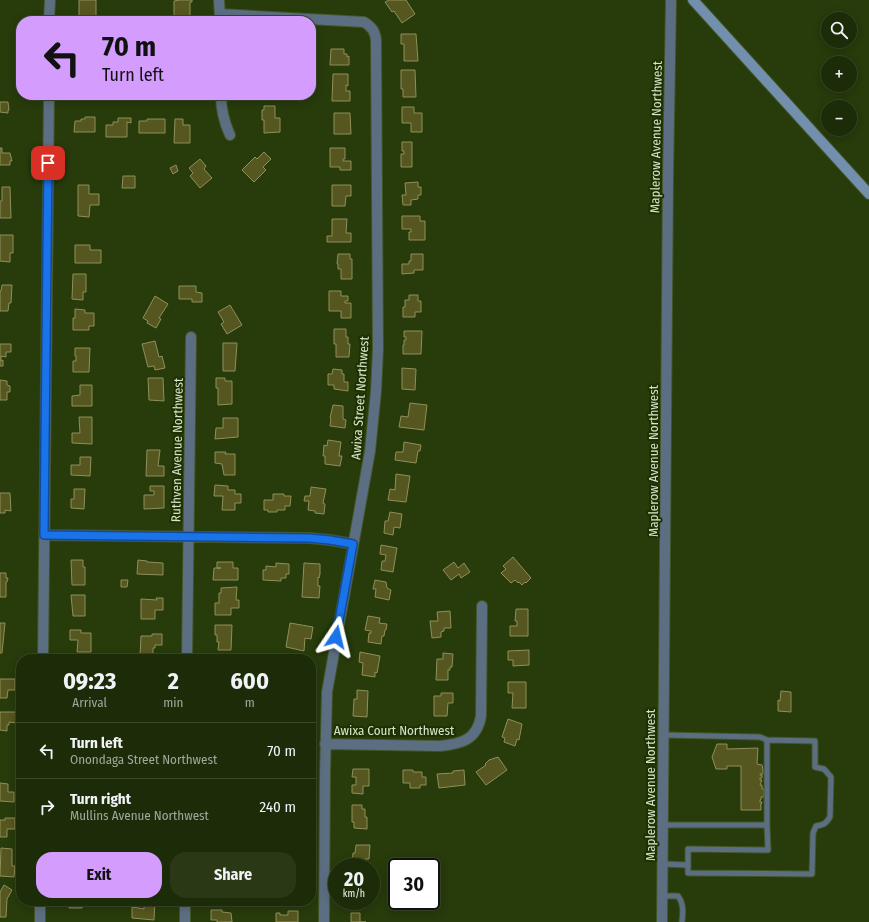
<!DOCTYPE html>
<html lang="en">
<head>
<meta charset="utf-8">
<style>
	:root { --surface:#1d2c08; --page:#2a3816; --text:#f1f3f6; --muted:#a0a79c; --line:#3b4829; --accent:#d39cfd }
	body { margin:0; font-family:"Fira Sans Condensed",sans-serif; background:var(--page); color:var(--text); height:100vh; display:flex; flex-direction:column; font-size:15px; white-space:nowrap }
	* { box-sizing:border-box; margin:0 }
	p { font-size:13px; color:var(--muted) }
	.icon { flex:none; width:22px; height:22px; fill:none; stroke:currentColor; stroke-width:2; stroke-linecap:round; stroke-linejoin:round }
	.map { position:relative; flex:1; overflow:hidden }
	.panel { position:absolute; left:16px; top:654px; width:300px; height:252px; display:flex; flex-direction:column; background:var(--surface); border-radius:16px; box-shadow:0 2px 10px #0003,0 0 0 1px var(--line) }
	.panel>* { flex:none }
	.hud { position:absolute; left:16px; top:16px; width:300px; height:84px; border-radius:16px; box-shadow:0 2px 10px #0003,0 0 0 1px var(--line); background:#d39cfd; color:#111; overflow:hidden }
	.controls { position:absolute; left:821px; top:12px; display:grid; gap:8px }
	.controls a { display:grid; place-items:center; width:36px; height:36px; border-radius:50%; background:var(--surface); box-shadow:0 2px 10px #0003,0 0 0 1px var(--line); font-size:20px }
	.speed { position:absolute; left:328px; top:858px; display:flex; gap:8px; font-size:20px; font-weight:700; text-align:center }
	.speed>* { display:grid; place-content:center; width:52px; height:52px; border-radius:50%; background:var(--surface); box-shadow:0 2px 10px #0003,0 0 0 1px var(--line); line-height:1 }
	.speed small { font-size:10px; font-weight:400 }
	.speed .limit { border:2px solid #111; border-radius:6px; background:#fff; color:#111 }
	.pin { position:absolute; display:grid; place-items:center; width:34px; height:34px; color:#fff; margin:-17px; border-radius:8px; box-shadow:0 2px 6px #0006 }
	.me { position:absolute; width:44px; margin:-22px; rotate:10deg; stroke-linejoin:round; filter:drop-shadow(0 0 3px #0008) }
	.turn { display:flex; align-items:center; gap:14px; height:84px; padding:0 20px; font-size:18px }
	.turn .icon { width:52px; height:52px; stroke-width:2.5 }
	.turn b { display:block; font-size:28px; line-height:34px }
	.eta { display:flex; justify-content:space-evenly; align-items:center; height:68px; text-align:center }
	.eta b { font-size:24px; font-weight:700; line-height:28px }
	.action { display:flex; gap:8px; margin-top:auto; padding:8px 20px }
	.action a { flex:1; height:46px; border-radius:16px; background:var(--accent); color:#111; font-size:16px; font-weight:700; line-height:46px; text-align:center }
	.action a+a { background:var(--page); color:var(--text) }
	ul { padding:0; list-style:none }
	li { display:flex; align-items:center; gap:12px; height:56px; padding:0 20px; border-top:1px solid var(--line) }
	li div { flex:1 }
	li b { display:block; font-size:15px }
	li em { font-style:normal }
	.map>svg:first-child { display:block }
	.building { fill:#565620; stroke:#8f9059 }
	.lines { fill:none; stroke-linecap:round; stroke-linejoin:round }
	.lane-casing { stroke:#43562a; stroke-width:7 }
	.street-casing { stroke:#43562a; stroke-width:12 }
	.secondary-casing { stroke:#43562a; stroke-width:12 }
	.lane { stroke:#5c6f82; stroke-width:5 }
	.street { stroke:#5c6f82; stroke-width:10 }
	.secondary { stroke:#7290ae; stroke-width:10 }
	.route-casing { stroke:#114b97; stroke-width:10 }
	.route { stroke:#1a73e8; stroke-width:7 }
	.labels { text-anchor:middle; dominant-baseline:central; stroke-width:4; stroke-linejoin:round; paint-order:stroke }
	.street-label { font-size:13px; fill:#d7e4ca; stroke:#1e3000 }
</style>
</head>
<body>
<div class="map">
<svg width="869" height="922" viewBox="0 0 869 922">
	<rect width="100%" height="100%" fill="#273b0b"/>
	<path class="building" d="M79 0H96V16H79Z
		M180 0H192V2H190V16H174V1Z
		M389 0H406L415 14 402 23 394 11 392 12 385 2Z
		M401 34H416L418 61H404V44H401Z
		M331 49H344V54H347V57L349 56V65H330Z
		M401 70H415L416 97H403V89H401Z
		M333 74H348V86L346 85V91H350V101H332Z
		M0 102H8L9 110H8V113L0 112Z
		M264 106H275V118H280V132L264 133V120H262V110H264Z
		M402 107H414V113H422V132H411V123H402Z
		M334 113H350L351 134H334Z
		M85 117H95V132H74L75 121H81V119H85Z
		M118 118H131V123L127 122V137H106V125H113V122H118Z
		M147 119H165V133H139V121H147Z
		M175 119H183V125H190V143H174Z
		M402 142H412V167H401V154H404V151H402Z
		M0 148H2V153H10L12 161H10V165H0Z
		M330 148H345V159H343V161H351V170H340V167H330Z
		M264 152 271 159 263 167 266 170 254 182 242 170 255 157 257 159Z
		M200 159 206 166 204 169 212 178 200 188 190 176 193 173 189 168Z
		M176 165 178 171 173 174 170 168Z
		M123 176H135V188H122Z
		M418 182V187H421V195H418V199L411 200V205H403L402 195H406L405 183Z
		M78 185H89V194H99V205H90L89 217 78 216Z
		M332 185H351V196H346L345 206H332Z
		M2 187H10L11 218H0V201H2Z
		M402 216H420V221H425V240H409V232H411V229H402Z
		M332 219H347L346 233H351V242H327V236H332Z
		M0 235H13V253H10V262L0 261Z
		M75 245H90V250H101V263H75Z
		M338 254H350V259H352V279H341V269H338V264H337Z
		M411 254H423V270H414V273L402 274V264H409V261H411Z
		M73 274H86V292H83V300L72 299Z
		M2 285H12L11 303H9L8 311H0V291H1Z
		M179 286H196V292L202 293V302H192V299H179Z
		M329 291H341V296H348V301H345V303H351V318H341V311H329Z
		M409 295H418V301H421V312H415V317H403V307H405V300H409Z
		M155 296 168 304 159 318 161 319 156 328 147 323 148 321 143 318Z
		M230 305 242 325 227 334 221 324 224 322 218 312Z
		M75 309 85 310V313H94V326H89V330H73V318H75Z
		M334 329H346V337H348V344H350L349 357H336V344H334Z
		M404 331H422L421 354H403V345H404V340H406V337H404Z
		M155 341 159 357 162 356 165 368 155 370 154 366 148 367 142 344Z
		M223 343H237L235 371H223Z
		M0 344H11V352H6V357L1 356V361L3 360V366H0Z
		M75 348H90L89 372H73V361H76V356H75Z
		M402 368 416 369 415 390 402 389Z
		M333 369 342 370V374H344V382H348V391L334 389V385H328V374H332Z
		M148 378H163L164 401 149 400Z
		M216 378H225V381H232V404L218 405V388H216Z
		M0 380 7 381V385L10 386V392H7V400H0Z
		M80 385H92V406H72V396L80 395Z
		M410 403 427 405 424 430 399 427 401 416 408 417Z
		M333 405 343 406V419L346 420 345 428 330 426 331 419 330 418Z
		M79 417H92V444L72 443V433H80Z
		M223 418H238V437L215 439 216 428H223Z
		M328 440 341 442 339 456H342L340 466 325 464V456H323L324 445 327 446Z
		M404 442 421 445 420 451H418L416 463 395 460 396 452H403Z
		M147 450H160L158 466H164V476H146Z
		M215 452H226L225 454H235V475H224L222 464 215 463Z
		M80 457H91L90 476 71 475V465H80Z
		M396 474 410 476 406 502 388 500 390 489 395 490Z
		M215 485 228 486V490H235V494H241V503H235V510H222L223 496H214Z
		M150 486H164V508L144 509V495H154V491H150Z
		M311 487 326 489 323 503 325 504 324 514 315 513V511L308 510 309 501H304L305 496H310Z
		M74 489H85L84 509 71 508V499H74Z
		M0 493H10L11 511 5 510V513H0Z
		M273 494H284V496H291L290 506H285V510H277V512H268V510H264V500H273Z
		M390 512 402 514 400 528 394 527 393 535 384 533 385 521H388Z
		M381 545 397 548 393 572 381 570 382 561H385L386 555 380 554Z
		M513 557 531 578 526 583 525 582 522 585 519 582 518 583 515 580 511 583 501 573 506 569 503 566Z
		M71 560H83V567H85V585H72Z
		M138 560 147 561V562L163 563V575L137 574Z
		M217 562H233V568H238V580H213L214 568H221H217Z
		M454 562 458 568 464 563 470 572 461 578 459 574 451 580 443 570Z
		M276 563 289 564V574H286V578H281V581L263 580V570H266V566L276 567Z
		M304 563 320 564V574L319 578 318 577V586H320L319 598 302 597Z
		M0 573H6V578H8L7 582H6V597H0Z
		M121 580H128L127 587H121Z
		M375 580 386 582 387 588 391 590 389 600 375 597 376 589H373Z
		M237 587 236 600H239V608H231V615H215V603H219V593H221V588Z
		M71 595H85V616H73Z
		M156 598H163V610H155V619H141V599L157 600Z
		M516 609H528V636H510V626H517V621H515Z
		M450 611 451 628H444V631L441 632V637L432 638 430 621H438L437 612Z
		M368 616 380 618 379 623 387 624 386 630H385L384 636H382L381 644 368 642 369 633H371V631L365 630Z
		M0 623H5L2 653H0Z
		M290 623 313 627 311 639 305 638 304 651 286 647Z
		M215 625H232L231 650H218L219 642H217V635H215Z
		M70 630H81V633H91V652H77L78 640H70Z
		M152 634H162V645H155V648H153V656H140L141 636H152Z
		M529 650V665L513 666V660H508V651Z
		M360 652 380 656 377 673 375 672V677L362 675 363 663 359 662Z
		M443 653 453 654 452 667H450V670H448V680H436L437 659H443Z
		M0 679H15V690H8L7 698H0Z
		M508 682H526V708H512L513 693H508Z
		M357 690 368 691 367 717 353 716 354 699H357Z
		M781 691 791 692V712L778 711V700L780 701Z
		M441 693H453V703H448L447 716H434V696H441Z
		M0 712H16V723L9 722V725H7V731L0 730Z
		M508 719 522 724 519 740 517 739 515 746 504 742 505 738 502 737Z
		M717 744H727V749L758 748 757 764 762 765 763 770V774H760V775H762V778H760V780H762L760 785H762V789H764V797H761V800H760V802H762L761 805H760L761 806V810H741V766H727V769H716L712 757Z
		M498 757 507 770 486 785 476 772 486 765 485 764 489 760Z
		M353 769H369V786H363V794L352 793V785H356V777H352Z
		M403 770H413V772H422V777H426V785H420V788H410V783H403Z
		M464 770 465 785 439 788 437 774 453 773V771Z
		M0 783 8 784V792H14V802L0 801Z
		M352 805H362V809H365V817H367V829L354 828V822H352Z
		M5 818H15V829H7V837H0V820H5Z
		M356 845H370L369 859H365L364 864 352 863 353 853H355Z
		M1 848 12 849V866H15L14 877 0 876Z
		M4 885 12 890 7 899 6 917H0V892Z
		M69 901H82V908H69Z
		M144 901H155L154 920 132 918V907L144 909Z
		M211 910H222V912L231 913 232 922H217V920H211Z
		M288 911H298V922H276V913H280V915H288Z
		M351 913H360V922H366H351Z"/>
	<g class="lines">
		<g class="lane-casing">
			<path id="lane" d="M767 740 815 741V767L824 769 831 777 830 817C826 824 823 825 816 826L813 833 812 874 688 873V849L768 850 767 825
				M663 825H767V740L760 737 664 735
				M663 864 688 865
				M663 896H678C684 904 683 913 682 922"/>
		</g>
		<g class="street-casing">
			<path id="street" d="M219 0 220 20
				M220 14 364 22C372 27 375 31 376 40L378 349 376 391 370 451 327 692 325 773 324 922
				M49 21 50 0
				M221 95C221 110 224 122 230 135
				M44 535 309 538 330 540 353 544
				M43 659 49 95
				M187 659 191 337
				M325 744 440 746C461 744 477 740 481 716L482 606
				M40 922V901
				M185 922V901
				M662 922 668 178 671 0"/>
		</g>
		<g class="secondary-casing">
			<path id="secondary" d="M693 0 869 194"/>
		</g>
		<use href="#lane" class="lane"/>
		<use href="#street" class="street"/>
		<use href="#secondary" class="secondary"/>
	</g>
	<g class="lines">
		<g class="route-casing">
			<path id="route" d="M48 163 44 535 309 538 330 540 353 544 336 637"/>
		</g>
		<use href="#route" class="route"/>
	</g>
	<g class="labels">
		<g class="street-label">
			<text transform="translate(656 137) rotate(-89)">Maplerow Avenue Northwest</text>
			<text transform="translate(360 398) rotate(-86)">Awixa Street Northwest</text>
			<text transform="translate(177 450) rotate(-89)">Ruthven Avenue Northwest</text>
			<text transform="translate(653 461) rotate(-90)">Maplerow Avenue Northwest</text>
			<text x="394" y="730">Awixa Court Northwest</text>
			<text transform="translate(650 785) rotate(-90)">Maplerow Avenue Northwest</text>
		</g>
	</g>
</svg>
<div class="controls">
<a><svg class="icon" aria-label="search" viewBox="0 0 24 24"><circle cx="10" cy="10" r="6"/><path d="M15 15l6 6"/></svg></a>
<a>+</a>
<a>−</a>
</div>
<div class="speed"><div>20<small>km/h</small></div><div class="limit">30</div></div>
<div class="pin" style="left:48px;top:163px;background:#d93025"><svg class="icon" aria-label="arrive" viewBox="0 0 24 24"><path d="M6 21V4h12l-3 4 3 4H6"/></svg></div>
<svg class="me" style="left:336px;top:637px" viewBox="-20 -20 40 40"><path d="M0-17L14 15 0 8-14 15z" fill="#1a73e8" stroke="#fff" stroke-width="4"/></svg>
<div class="hud">
<div class="turn"><svg class="icon" aria-label="left" viewBox="0 0 24 24"><path d="M17 20v-9H6M10 6l-5 5 5 5"/></svg><div><b>70 m</b>Turn left</div></div>
</div>
<section class="panel">
<div class="eta">
<div><b>09:23</b><p>Arrival</p></div>
<div><b>2</b><p>min</p></div>
<div><b>600</b><p>m</p></div>
</div>
<ul>
<li><svg class="icon" aria-label="left" viewBox="0 0 24 24"><path d="M17 20v-9H6M10 6l-5 5 5 5"/></svg><div><b>Turn left</b><p>Onondaga Street Northwest</p></div><em>70 m</em></li>
<li><svg class="icon" aria-label="right" viewBox="0 0 24 24"><path d="M7 20v-9h11M14 6l5 5-5 5"/></svg><div><b>Turn right</b><p>Mullins Avenue Northwest</p></div><em>240 m</em></li>
</ul>
<div class="action"><a>Exit</a><a>Share</a></div>
</section>
</div>
</body>
</html>
